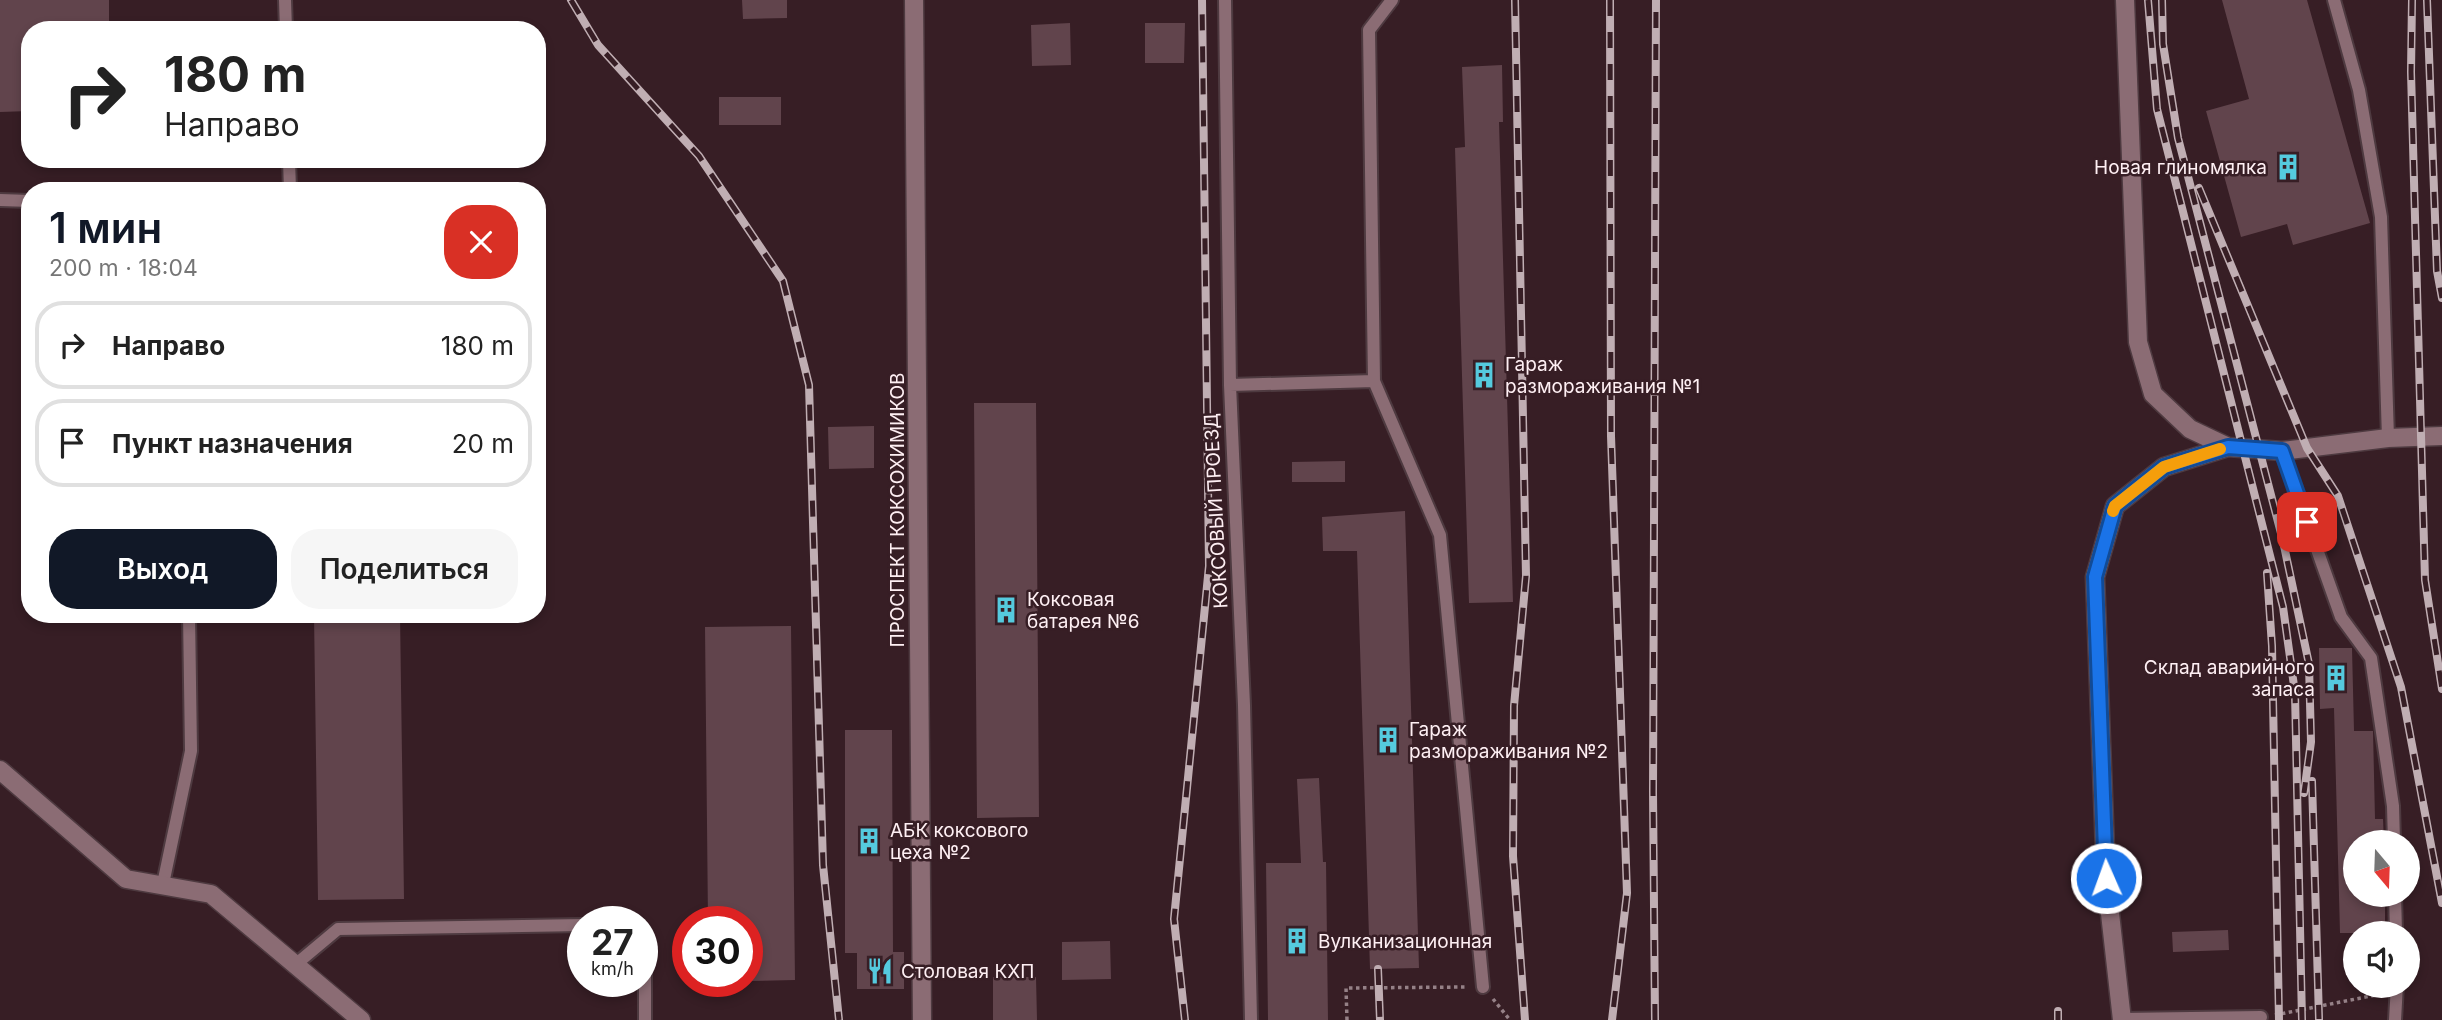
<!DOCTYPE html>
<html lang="ru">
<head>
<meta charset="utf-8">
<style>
	:root { --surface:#fff; --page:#f6f6f6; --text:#222; --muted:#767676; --line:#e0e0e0; --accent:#111827 }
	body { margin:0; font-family:Inter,sans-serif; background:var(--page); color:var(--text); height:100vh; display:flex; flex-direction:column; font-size:26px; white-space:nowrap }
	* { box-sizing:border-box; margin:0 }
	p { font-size:23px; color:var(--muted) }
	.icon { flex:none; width:38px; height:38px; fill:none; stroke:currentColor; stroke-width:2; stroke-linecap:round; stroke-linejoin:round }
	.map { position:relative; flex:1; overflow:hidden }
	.drawer { position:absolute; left:21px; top:182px; width:525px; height:441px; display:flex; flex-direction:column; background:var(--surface); border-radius:28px; box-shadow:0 4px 10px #0003 }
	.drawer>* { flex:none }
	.hud { position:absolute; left:21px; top:21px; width:525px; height:147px; border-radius:28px; box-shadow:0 4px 10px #0003; background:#fff; color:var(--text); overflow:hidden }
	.needle { width:46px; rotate:161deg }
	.tools { position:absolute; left:2343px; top:830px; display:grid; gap:14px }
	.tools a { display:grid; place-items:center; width:77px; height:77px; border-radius:50%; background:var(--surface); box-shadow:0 4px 10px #0003; font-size:35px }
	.speed { position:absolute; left:567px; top:906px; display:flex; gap:14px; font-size:35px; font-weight:700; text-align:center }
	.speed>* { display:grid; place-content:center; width:91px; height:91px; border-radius:50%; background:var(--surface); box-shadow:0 4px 10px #0003; line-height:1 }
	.speed small { font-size:18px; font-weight:400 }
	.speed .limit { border:10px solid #d22; background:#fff; color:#111 }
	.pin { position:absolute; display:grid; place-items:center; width:60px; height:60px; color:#fff; margin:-30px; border-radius:14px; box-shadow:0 4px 10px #0006 }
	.me { position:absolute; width:77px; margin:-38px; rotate:358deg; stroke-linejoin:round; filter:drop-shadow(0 0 5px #0008) }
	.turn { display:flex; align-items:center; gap:24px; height:147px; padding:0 28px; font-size:32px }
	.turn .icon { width:91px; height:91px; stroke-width:2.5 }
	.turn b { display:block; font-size:49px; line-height:60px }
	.round { display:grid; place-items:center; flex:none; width:74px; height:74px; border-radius:28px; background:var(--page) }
	.head { display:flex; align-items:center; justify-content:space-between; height:119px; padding:0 28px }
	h1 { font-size:42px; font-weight:600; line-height:52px; color:var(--accent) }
	.button { display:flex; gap:14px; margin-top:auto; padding:14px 28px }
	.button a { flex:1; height:80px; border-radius:28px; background:var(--accent); color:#fff; font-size:28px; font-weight:600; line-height:80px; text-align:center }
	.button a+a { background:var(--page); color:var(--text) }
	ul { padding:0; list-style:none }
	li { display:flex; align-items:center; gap:21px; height:88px; margin:0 14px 10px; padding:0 14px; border:4px solid var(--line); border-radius:28px }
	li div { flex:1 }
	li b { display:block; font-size:26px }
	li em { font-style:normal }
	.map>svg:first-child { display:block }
	.building { fill:#61444c }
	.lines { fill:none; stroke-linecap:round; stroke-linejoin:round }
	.service-casing { stroke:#4e3a40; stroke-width:16 }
	.minor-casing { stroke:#4e3a40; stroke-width:21 }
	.path { stroke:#958187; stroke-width:3.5; stroke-dasharray:3.5 3.5; stroke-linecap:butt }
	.service { stroke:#8b6c74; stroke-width:12 }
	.minor { stroke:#8b6c74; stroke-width:18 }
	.rail-casing { stroke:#c0aeb3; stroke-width:8 }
	.rail { stroke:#371e25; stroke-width:5; stroke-dasharray:16; stroke-linecap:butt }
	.route-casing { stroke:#114b97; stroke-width:18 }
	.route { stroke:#1a73e8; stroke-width:12 }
	.slow { stroke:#f59e0b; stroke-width:12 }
	.labels { text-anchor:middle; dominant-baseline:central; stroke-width:5; stroke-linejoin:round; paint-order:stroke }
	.poi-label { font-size:19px; fill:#feeff3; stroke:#371e25; text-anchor:start }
	.street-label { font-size:19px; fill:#feeff3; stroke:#371e25 }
</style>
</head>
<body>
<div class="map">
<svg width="2442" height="1020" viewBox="0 0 2442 1020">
	<rect width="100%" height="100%" fill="#371e25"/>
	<path class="building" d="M0 0H109V30H30V111L0 112Z
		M742 0H787V18L743 19Z
		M2222 0H2307L2370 223 2293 245 2287 224 2241 237 2206 111 2249 99Z
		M1070 23 1071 65 1032 66 1031 25Z
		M1145 23H1185L1184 63H1145Z
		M1502 65 1503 122H1499L1513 602 1469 603 1455 148 1465 147 1462 67Z
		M719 97H781V125H719Z
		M974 403H1036L1039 817 977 818Z
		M874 426V468L829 469 828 427Z
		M1345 461V482H1292V462Z
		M1405 511 1419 968 1370 969 1357 551H1323L1322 517Z
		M314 614H400L404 899 318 900Z
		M791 626 795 980 747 981V922H708L705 627Z
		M2319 648H2352L2354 731H2373L2375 819H2383L2384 842H2356V894H2385V933H2340L2334 708 2320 709Z
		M845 730H892L893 952H904V989H857V953H845Z
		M1319 778 1323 862H1326L1328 1020H1268L1266 863H1301L1297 779Z
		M2228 930 2229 950 2173 952 2172 932Z
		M1110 941 1111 979 1062 980V942Z
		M993 977H1036L1037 1020H993Z"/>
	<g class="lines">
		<g class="service-casing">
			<path id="service" d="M285 0 286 30
				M1225 0 1230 385 1244 705 1251 1020
				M1392 0 1369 30 1374 381 1440 535 1483 987
				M2334 0 2359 90 2381 217 2388 438
				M289 159 290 191
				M0 200 30 201
				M1230 385 1374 381
				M2282 451 2341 617 2371 658 2393 806 2394 842
				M163 884 191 751 189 614
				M2395 894 2396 933
				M642 939 645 941V1020
				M295 965 338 929 583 925
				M2122 1019 2261 1017
				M2395 1020 2397 985"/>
		</g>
		<g class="minor-casing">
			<path id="minor" d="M914 0 922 1020
				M2125 0 2138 342 2153 394 2190 429 2228 447 2282 451 2388 438 2442 436
				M0 770 126 879 211 894 361 1020
				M2122 1020 2106 878 2095 577 2115 506 2164 467 2228 447"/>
		</g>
		<path class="path" d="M1493 999 1510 1020
			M2275 1015 2381 994
			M1347 1020 1346 988 1467 987"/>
		<use href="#service" class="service"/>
		<use href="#minor" class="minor"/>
		<g class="rail-casing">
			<path id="rail" d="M571 0 598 45 699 156 783 281 809 385 823 865 839 1020
				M1515 0 1526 576 1514 706 1513 856 1525 1020
				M1610 0 1611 436 1627 893 1612 1020
				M2148 0 2157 109 2283 607 2295 693 2302 1020
				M2162 0 2163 44 2178 138 2283 541 2309 664 2311 742 2304 793
				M2412 0 2411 72 2425 580 2442 689
				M2427 0 2437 271 2442 298
				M2199 188 2307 448 2338 496 2401 687 2442 903
				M2267 573 2272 646 2279 1020
				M2312 781 2319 1019
				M1378 969 1380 1020
				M2058 1011V1020
				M1185 1020 1174 919 1209 566 1202 0
				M1655 1020 1653 792 1656 0"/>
		</g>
		<use href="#rail" class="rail"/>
	</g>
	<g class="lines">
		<g class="route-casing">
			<path id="route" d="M2106 878 2095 577 2115 506 2164 467 2228 447 2282 451 2307 522"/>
		</g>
		<use href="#route" class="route"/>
		<path class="slow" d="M2113 511 2115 506 2164 467 2220 449"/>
	</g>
	<defs>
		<g id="building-bare" transform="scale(2.1)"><path d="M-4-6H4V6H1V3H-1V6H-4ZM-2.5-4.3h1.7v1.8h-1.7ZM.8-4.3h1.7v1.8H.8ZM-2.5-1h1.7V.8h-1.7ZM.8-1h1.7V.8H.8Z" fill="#55cade" stroke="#371e25" stroke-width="2.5" paint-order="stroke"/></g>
		<g id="restaurant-bare" transform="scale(2.1)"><path d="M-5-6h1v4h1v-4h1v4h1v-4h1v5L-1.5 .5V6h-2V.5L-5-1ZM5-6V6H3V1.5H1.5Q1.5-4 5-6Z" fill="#55cade" stroke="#371e25" stroke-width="2.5" paint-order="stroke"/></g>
	</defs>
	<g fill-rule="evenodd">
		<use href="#building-bare" x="2288" y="167"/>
		<use href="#building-bare" x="1484" y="375"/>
		<use href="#building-bare" x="1006" y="610"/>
		<use href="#building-bare" x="2336" y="678"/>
		<use href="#building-bare" x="1388" y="740"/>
		<use href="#building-bare" x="869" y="841"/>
		<use href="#building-bare" x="1297" y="941"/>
		<use href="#restaurant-bare" x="880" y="971"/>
	</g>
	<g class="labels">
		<g class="poi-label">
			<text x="2267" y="167" text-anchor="end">Новая глиномялка</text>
			<text x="1505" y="364">Гараж<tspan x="1505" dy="22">размораживания №1</tspan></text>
			<text x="1027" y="599">Коксовая<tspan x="1027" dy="22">батарея №6</tspan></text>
			<text x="2315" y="667" text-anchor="end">Склад аварийного<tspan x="2315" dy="22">запаса</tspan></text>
			<text x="1409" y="729">Гараж<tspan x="1409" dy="22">размораживания №2</tspan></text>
			<text x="890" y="830">АБК коксового<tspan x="890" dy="22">цеха №2</tspan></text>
			<text x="1318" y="941">Вулканизационная</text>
			<text x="901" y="971">Столовая КХП</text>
		</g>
		<g class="street-label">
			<text transform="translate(897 510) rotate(-90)">ПРОСПЕКТ КОКСОХИМИКОВ</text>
			<text transform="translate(1216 511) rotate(-93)">КОКСОВЫЙ ПРОЕЗД</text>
		</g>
	</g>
</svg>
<div class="tools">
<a><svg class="needle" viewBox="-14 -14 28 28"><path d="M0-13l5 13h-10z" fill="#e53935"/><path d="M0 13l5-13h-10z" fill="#767676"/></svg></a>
<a><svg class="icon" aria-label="sound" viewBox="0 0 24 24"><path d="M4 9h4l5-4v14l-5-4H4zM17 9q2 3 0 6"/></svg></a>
</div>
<div class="speed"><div>27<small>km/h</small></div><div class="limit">30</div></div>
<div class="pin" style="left:2307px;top:522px;background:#d93025"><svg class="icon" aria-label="arrive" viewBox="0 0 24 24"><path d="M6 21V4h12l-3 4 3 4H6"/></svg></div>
<svg class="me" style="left:2106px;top:878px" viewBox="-20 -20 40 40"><circle r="17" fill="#1a73e8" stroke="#fff" stroke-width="3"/><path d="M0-11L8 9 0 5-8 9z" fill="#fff"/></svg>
<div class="hud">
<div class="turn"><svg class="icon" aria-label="right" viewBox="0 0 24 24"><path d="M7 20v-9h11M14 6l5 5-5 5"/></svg><div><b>180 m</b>Направо</div></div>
</div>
<section class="drawer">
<div class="head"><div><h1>1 мин</h1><p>200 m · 18:04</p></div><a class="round" style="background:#d93025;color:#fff"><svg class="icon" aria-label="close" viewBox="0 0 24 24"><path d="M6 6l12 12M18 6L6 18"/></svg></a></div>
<ul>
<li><svg class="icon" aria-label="right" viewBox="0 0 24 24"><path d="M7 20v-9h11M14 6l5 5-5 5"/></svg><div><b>Направо</b></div><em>180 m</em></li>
<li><svg class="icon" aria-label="arrive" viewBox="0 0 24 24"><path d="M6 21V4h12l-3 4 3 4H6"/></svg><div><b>Пункт назначения</b></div><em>20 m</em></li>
</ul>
<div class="button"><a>Выход</a><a>Поделиться</a></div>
</section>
</div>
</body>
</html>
